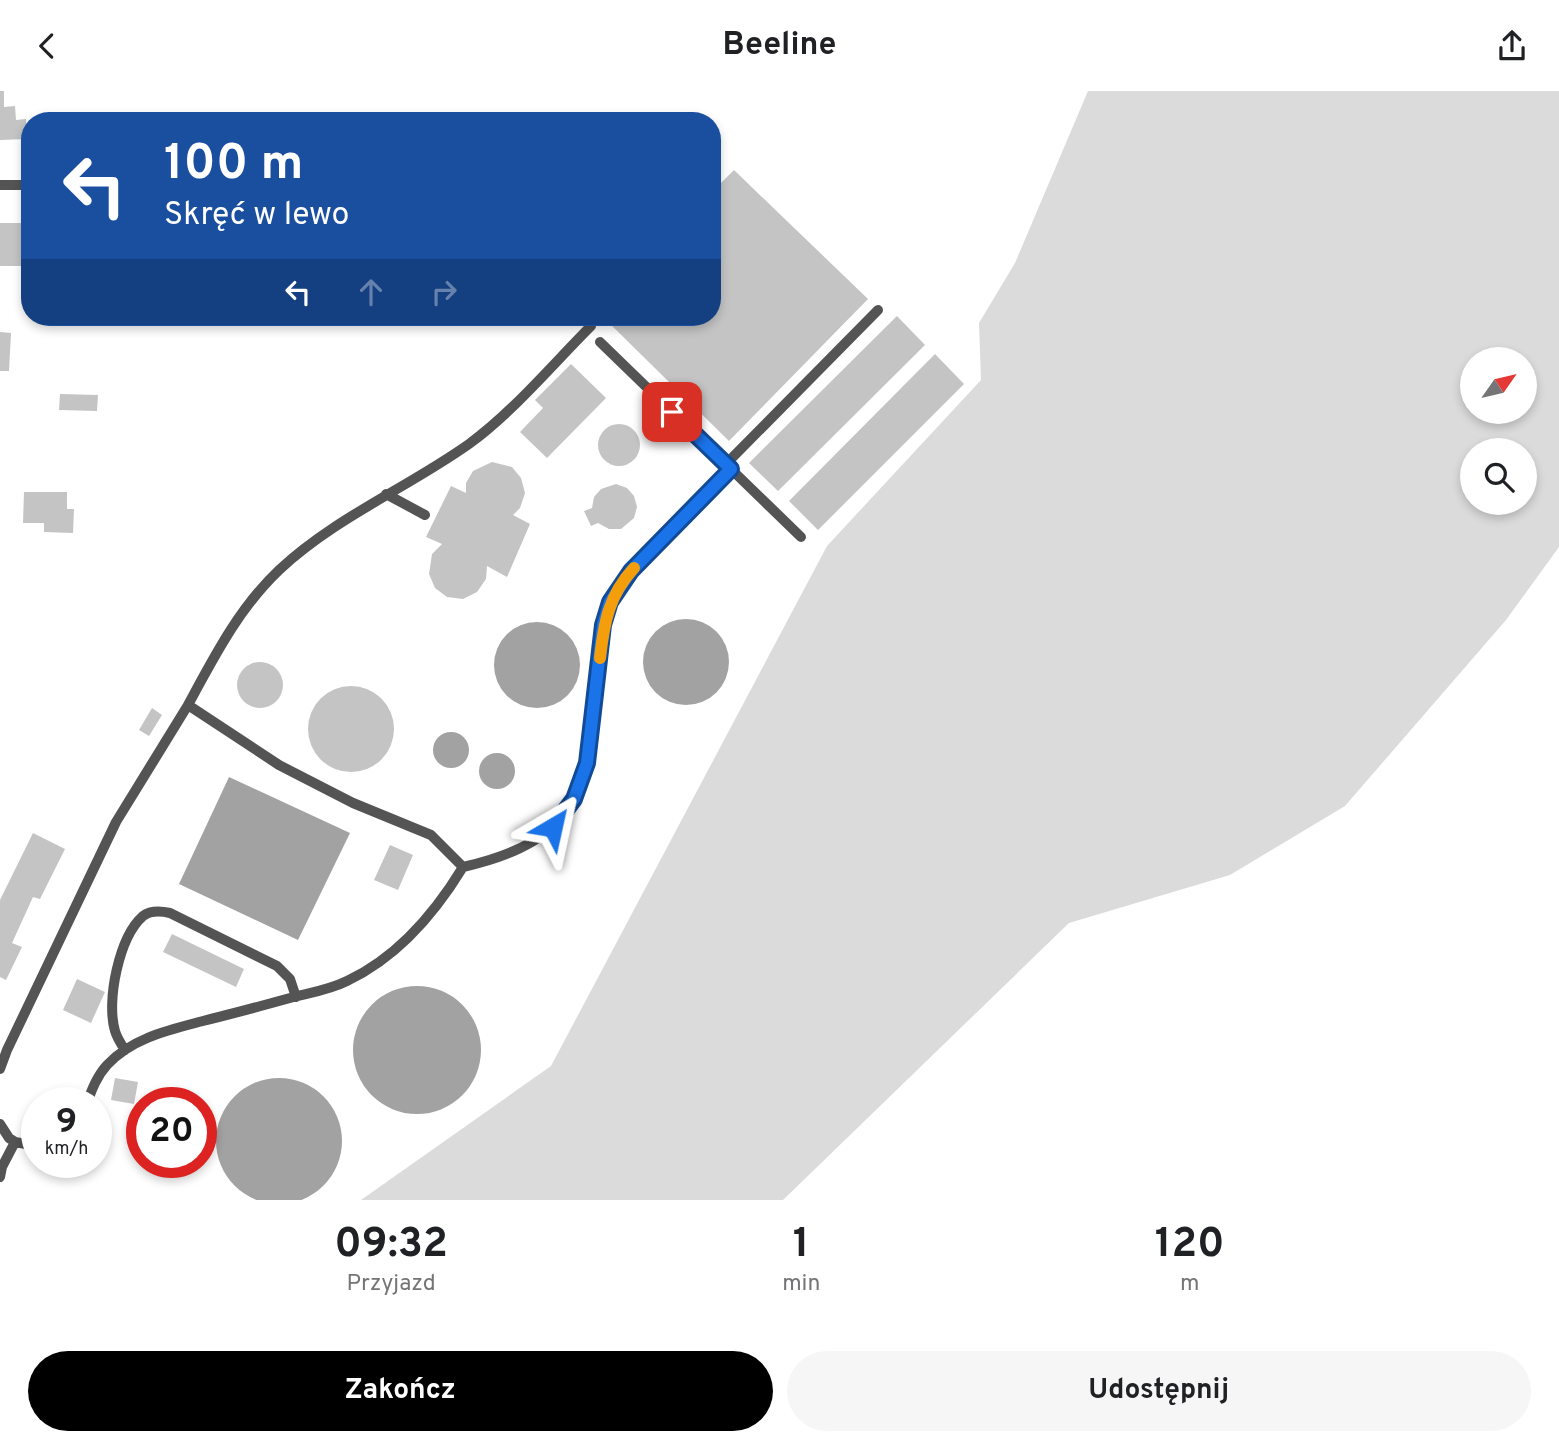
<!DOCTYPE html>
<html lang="pl">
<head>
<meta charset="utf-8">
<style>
	:root { --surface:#fff; --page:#f6f6f6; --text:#202124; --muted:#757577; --accent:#000 }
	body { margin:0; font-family:Overpass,sans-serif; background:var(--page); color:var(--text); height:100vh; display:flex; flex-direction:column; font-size:26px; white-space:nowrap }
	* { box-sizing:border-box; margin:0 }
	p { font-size:23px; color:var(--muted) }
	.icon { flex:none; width:38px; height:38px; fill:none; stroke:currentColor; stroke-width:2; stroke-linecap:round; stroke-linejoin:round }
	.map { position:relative; height:1109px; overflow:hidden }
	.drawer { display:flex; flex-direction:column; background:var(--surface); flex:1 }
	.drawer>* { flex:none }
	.top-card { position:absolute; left:21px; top:21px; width:700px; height:214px; border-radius:28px; box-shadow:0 4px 10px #0003; background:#1a4fa0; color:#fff; overflow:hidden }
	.needle { width:46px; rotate:56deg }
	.controls { position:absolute; left:1460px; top:256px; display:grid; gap:14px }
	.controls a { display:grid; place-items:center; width:77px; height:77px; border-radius:50%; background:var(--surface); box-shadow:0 4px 10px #0003; font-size:35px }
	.speed { position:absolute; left:21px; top:996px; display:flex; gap:14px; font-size:35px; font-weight:700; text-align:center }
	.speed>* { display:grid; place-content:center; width:91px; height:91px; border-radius:50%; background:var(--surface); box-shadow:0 4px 10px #0003; line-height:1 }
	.speed small { font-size:18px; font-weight:400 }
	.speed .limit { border:10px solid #d22; background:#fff; color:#111 }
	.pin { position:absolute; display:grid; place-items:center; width:60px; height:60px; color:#fff; margin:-30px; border-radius:14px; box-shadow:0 4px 10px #0006 }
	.me { position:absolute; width:77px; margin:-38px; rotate:36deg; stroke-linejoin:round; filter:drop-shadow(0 0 5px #0008) }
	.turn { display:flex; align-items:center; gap:24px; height:147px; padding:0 28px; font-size:32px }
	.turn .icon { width:91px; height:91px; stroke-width:2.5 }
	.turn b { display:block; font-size:49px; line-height:60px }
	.lanes { display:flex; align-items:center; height:66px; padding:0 28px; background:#0003; justify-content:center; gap:35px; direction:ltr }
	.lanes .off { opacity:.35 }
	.eta { display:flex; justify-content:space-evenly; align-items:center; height:119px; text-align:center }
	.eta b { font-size:42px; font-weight:700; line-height:49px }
	.button { display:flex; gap:14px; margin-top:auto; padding:14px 28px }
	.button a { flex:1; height:80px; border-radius:42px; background:var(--accent); color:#fff; font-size:28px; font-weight:700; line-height:80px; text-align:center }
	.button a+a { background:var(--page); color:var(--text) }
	header { display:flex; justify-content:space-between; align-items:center; height:91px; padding:0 28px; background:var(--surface); font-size:32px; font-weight:700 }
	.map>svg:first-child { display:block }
	.green { fill:#dbdbdb; fill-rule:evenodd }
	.water { fill:#a2a2a2 }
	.building { fill:#c4c4c4 }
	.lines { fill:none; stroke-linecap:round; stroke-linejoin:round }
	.service { stroke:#545454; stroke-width:10 }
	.route-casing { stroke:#114b97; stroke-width:18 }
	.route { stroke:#1a73e8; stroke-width:12 }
	.slow { stroke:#f59e0b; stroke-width:12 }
</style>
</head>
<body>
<header><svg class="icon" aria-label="back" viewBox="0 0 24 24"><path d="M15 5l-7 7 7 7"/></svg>Beeline<svg class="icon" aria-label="share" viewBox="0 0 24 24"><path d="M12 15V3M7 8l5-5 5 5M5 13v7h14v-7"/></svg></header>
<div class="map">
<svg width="1559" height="1109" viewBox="0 0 1559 1109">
	<rect width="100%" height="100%" fill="#fff"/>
	<path class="green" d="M1088 0H1559V456L1506 529 1345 715 1230 784 1069 832 783 1109H361L551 975 827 455 981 289 979 232 1015 172ZM1472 268H1524V320H1472ZM1472 359H1524V411H1472Z"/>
	<path class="water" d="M643 571a43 43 0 1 1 86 0a43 43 0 1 1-86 0Z
		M494 574a43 43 0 1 1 86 0a43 43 0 1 1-86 0Z
		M433 659a18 18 0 1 1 36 0a18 18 0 1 1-36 0Z
		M479 680a18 18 0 1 1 36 0a18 18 0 1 1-36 0Z
		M229 686 350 742 298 849 179 793Z
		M353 959a64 64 0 1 1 128 0a64 64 0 1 1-128 0Z
		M216 1050a63 63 0 1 1 126 0a63 63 0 1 1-126 0Z"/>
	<path class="building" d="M0 0H4V16L15 15 16 29 26 28 27 48 0 49Z
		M734 79 868 208 729 350 603 226H712V101Z
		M0 132H30V175H0Z
		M897 225 925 254 778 400 749 372Z
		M0 241 11 242 9 280H0Z
		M935 263 964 293 818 439 789 410Z
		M571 273 606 307 547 367 520 341 543 317 535 309Z
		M60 303 98 304 97 320 59 319Z
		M598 354a21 21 0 1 1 42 0a21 21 0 1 1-42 0Z
		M492 371 512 376 521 387 525 402 520 417 513 424 530 433 507 486 487 475 486 488 477 501 463 508 447 506 435 497 429 483 432 463 442 453 426 446 451 395 466 402V392L473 380Z
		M616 393 627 397 634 405 637 416 634 427 621 438H609L598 432 591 435 584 420 592 417 594 406 601 398Z
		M24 401H67V418H74L73 442 44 441V432H23Z
		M237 594a23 23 0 1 1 46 0a23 23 0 1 1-46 0Z
		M308 638a43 43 0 1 1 86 0a43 43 0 1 1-86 0Z
		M152 617 162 624 149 645 139 639Z
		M33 742 65 758 40 808 33 806 12 852 22 856 6 889 0 886V809Z
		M390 754 413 764 398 799 374 789Z
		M172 843 244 878 236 896 163 861Z
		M77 888 105 901 91 932 63 919Z
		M115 987 138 991 134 1013 111 1009Z"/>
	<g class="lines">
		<path class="service" d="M0 94H30
			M600 251 801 446
			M726 373 878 219
			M386 403 425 424
			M463 776 431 744 353 712 279 674 188 614C214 566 239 517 279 479 336 426 407 397 469 353 514 320 552 274 591 235
			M125 959C121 953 117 947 115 940 106 910 119 846 143 825 151 819 161 820 170 822L277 875 290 888 296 906
			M0 978 7 959 116 731 188 614
			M87 1012C92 998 97 985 107 974 132 947 169 939 203 930 232 923 261 915 290 907 309 902 329 899 347 890 396 867 435 822 463 776 587 748 587 690 598 580 601 557 601 533 610 512 620 487 642 469 660 450 684 426 707 402 731 378
			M0 1033 9 1047 15 1051
			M0 1086 2 1076 15 1051 37 1055"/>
	</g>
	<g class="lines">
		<g class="route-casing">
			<path id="route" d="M553 736 574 708 587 672 603 534 610 511 631 480 731 378 672 321"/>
		</g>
		<use href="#route" class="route"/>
		<path class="slow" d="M600 567C604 531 609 504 634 477"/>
	</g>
</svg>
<div class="controls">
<a><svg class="needle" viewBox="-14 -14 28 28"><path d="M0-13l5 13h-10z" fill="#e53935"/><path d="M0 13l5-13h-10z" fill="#757577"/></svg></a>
<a><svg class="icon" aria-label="search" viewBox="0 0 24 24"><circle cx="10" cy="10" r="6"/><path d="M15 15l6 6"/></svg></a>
</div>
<div class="speed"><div>9<small>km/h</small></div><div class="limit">20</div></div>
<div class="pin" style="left:672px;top:321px;background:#d93025"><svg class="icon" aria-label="arrive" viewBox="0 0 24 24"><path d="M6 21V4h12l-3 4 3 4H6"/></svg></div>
<svg class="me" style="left:553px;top:736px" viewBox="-20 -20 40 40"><path d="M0-17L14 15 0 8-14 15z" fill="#1a73e8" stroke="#fff" stroke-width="4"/></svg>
<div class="top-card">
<div class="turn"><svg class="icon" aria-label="left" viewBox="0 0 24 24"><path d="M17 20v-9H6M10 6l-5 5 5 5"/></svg><div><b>100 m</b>Skręć w lewo</div></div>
<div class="lanes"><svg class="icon" aria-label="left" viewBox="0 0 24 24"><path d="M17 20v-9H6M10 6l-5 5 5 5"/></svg><svg class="icon off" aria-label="ahead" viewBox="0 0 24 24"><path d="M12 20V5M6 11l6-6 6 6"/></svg><svg class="icon off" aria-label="right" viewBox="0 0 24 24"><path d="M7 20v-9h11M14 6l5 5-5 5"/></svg></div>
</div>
</div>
<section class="drawer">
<div class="eta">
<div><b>09:32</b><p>Przyjazd</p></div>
<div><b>1</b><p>min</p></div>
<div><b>120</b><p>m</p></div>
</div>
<div class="button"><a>Zakończ</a><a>Udostępnij</a></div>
</section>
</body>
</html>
